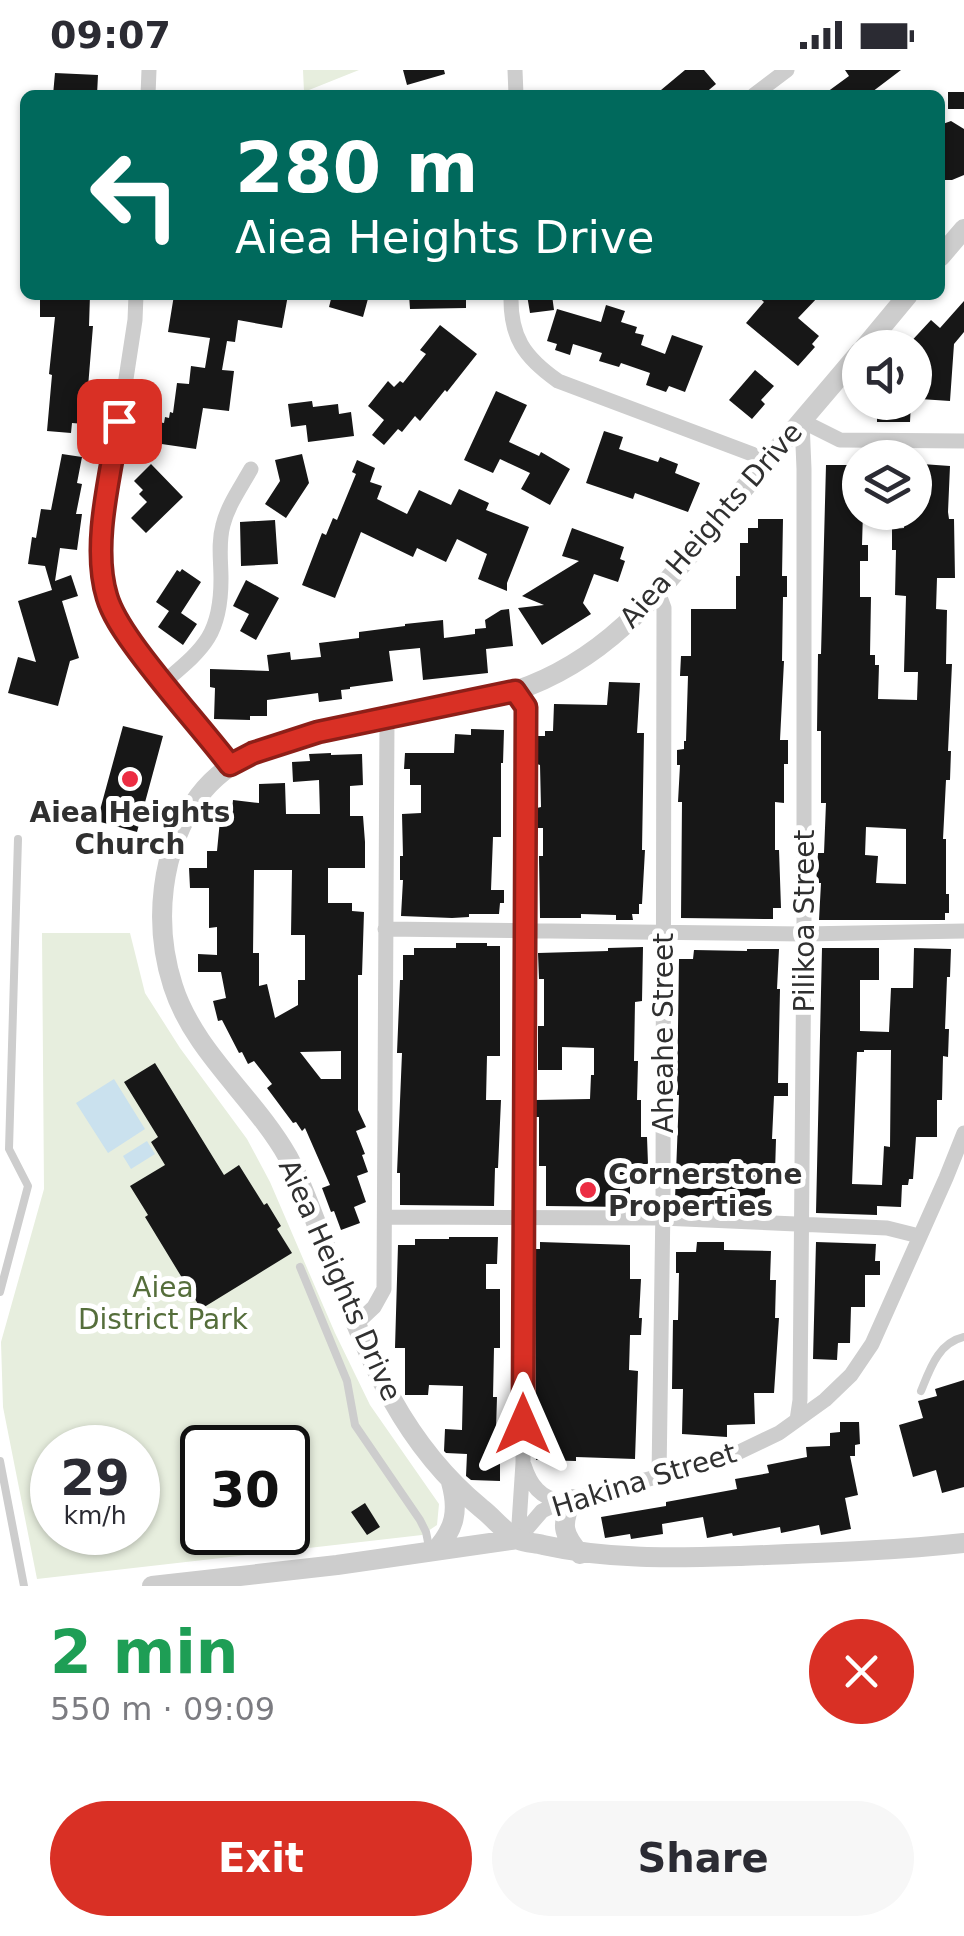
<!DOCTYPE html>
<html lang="en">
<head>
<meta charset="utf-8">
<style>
	:root { --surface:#fff; --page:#f7f7f7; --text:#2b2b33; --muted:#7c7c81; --accent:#d93025 }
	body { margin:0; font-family:"DejaVu Sans",sans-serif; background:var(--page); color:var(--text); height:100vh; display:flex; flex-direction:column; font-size:38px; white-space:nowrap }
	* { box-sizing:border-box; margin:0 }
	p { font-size:32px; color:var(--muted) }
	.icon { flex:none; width:55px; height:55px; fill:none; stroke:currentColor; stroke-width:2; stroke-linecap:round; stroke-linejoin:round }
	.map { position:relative; height:1516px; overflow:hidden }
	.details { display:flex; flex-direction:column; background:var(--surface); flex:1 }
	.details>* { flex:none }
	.guide { position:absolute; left:20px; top:20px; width:925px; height:210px; border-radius:15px; box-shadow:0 2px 8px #0004; background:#00695c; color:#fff; overflow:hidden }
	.buttons { position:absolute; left:842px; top:260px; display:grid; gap:20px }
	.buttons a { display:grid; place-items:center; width:90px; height:90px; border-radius:50%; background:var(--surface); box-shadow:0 2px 8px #0004; font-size:50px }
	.speed { position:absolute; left:30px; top:1355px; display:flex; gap:20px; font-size:50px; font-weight:700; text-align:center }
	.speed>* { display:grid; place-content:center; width:130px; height:130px; border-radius:50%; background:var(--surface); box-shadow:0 2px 8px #0004; line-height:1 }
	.speed small { font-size:25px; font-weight:400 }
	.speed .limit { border:5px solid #111; border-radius:15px; background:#fff; color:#111 }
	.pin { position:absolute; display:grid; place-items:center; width:85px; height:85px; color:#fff; margin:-42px; border-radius:20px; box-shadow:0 5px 15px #0006 }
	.me { position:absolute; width:110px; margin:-55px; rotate:0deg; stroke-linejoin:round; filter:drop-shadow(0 0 8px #0008) }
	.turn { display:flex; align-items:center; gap:35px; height:210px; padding:0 50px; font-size:45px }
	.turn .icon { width:130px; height:130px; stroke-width:2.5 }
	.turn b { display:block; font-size:70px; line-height:85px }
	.round { display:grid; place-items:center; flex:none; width:105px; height:105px; border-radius:52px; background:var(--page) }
	.overview { display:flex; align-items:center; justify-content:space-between; height:170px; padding:0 50px }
	h1 { font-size:60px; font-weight:700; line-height:75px; color:#1e9e55 }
	.action { display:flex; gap:20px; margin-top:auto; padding:20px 50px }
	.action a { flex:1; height:115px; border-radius:60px; background:var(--accent); color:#fff; font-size:40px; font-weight:700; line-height:115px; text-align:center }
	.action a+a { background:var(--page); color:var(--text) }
	.status { display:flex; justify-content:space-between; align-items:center; height:70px; padding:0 50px; background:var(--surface); direction:ltr }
	.status svg { height:28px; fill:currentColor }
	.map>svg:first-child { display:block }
	.green { fill:#e7eede; fill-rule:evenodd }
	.water { fill:#cae1ee }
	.building { fill:#171717; fill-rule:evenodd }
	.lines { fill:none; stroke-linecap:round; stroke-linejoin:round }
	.service { stroke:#cdcdcd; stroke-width:8 }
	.minor { stroke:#cdcdcd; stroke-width:15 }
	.tertiary { stroke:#cdcdcd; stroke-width:20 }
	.route-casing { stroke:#8d1f18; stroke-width:25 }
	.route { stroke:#d93025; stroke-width:18 }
	.poi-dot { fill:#ec2d43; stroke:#fff; stroke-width:4 }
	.labels { text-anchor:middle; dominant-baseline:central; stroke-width:10; stroke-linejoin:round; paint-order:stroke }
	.street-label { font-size:28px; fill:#303030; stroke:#fff }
	.poi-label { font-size:28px; font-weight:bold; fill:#303030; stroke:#fff }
	.park-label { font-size:28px; fill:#556e3b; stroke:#fff }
</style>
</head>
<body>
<div class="status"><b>09:07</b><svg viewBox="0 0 49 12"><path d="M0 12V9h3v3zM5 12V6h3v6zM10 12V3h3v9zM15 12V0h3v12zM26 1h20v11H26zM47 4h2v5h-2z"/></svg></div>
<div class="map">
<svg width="964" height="1516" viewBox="0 0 964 1516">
	<rect width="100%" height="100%" fill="#fff"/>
	<path class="green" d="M303 0H359L304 22Z
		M42 863H130L145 923 180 978 247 1069 270 1112 335 1263 370 1335 439 1434 437 1455 422 1465 37 1509 3 1337 1 1272 44 1119ZM52 1378H138V1462H52ZM202 1378H288V1462H202Z"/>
	<path class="water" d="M114 1009 145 1059 108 1083 76 1033Z
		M147 1071 155 1084 131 1099 123 1086Z"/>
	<path class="building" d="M403 0H444L445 4 407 15Z
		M685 0H704L716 14 703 25H655Z
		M845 0H901L868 25H823L849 6Z
		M55 3 98 5 97 25H53Z
		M948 22H964V39H948Z
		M951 51 964 59V105L952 110H940V55Z
		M40 225H90L89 256H93L85 354 72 353 71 363 47 361 52 305 49 304 55 247H40Z
		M174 225H288L282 258 238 250 235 272 227 271 222 300 234 301 229 341 203 338 196 379 141 371 144 350 164 353 165 347 169 348 170 342 173 343 177 313 189 314 191 296 205 298 210 268 168 262Z
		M332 225H369L363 247 329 237Z
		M409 225H466V238L410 239Z
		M527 225H552L554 240 530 243Z
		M756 225H820L798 248 819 266 812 274 815 277 798 296 746 253 764 232Z
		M964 231V262L954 274 950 331 920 329 921 306H915V278H905L931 250 940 258Z
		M606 235 625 241 621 252 637 257 635 263 644 265 641 275 665 284 672 265 703 276 685 322 669 316 666 322 646 315 650 303 621 293 619 297 599 291 602 283 573 274 570 285 555 280 557 274 547 271 557 239 601 252Z
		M440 255 477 284 447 322 445 320 420 351 415 346 402 362 398 359 384 375 372 365 384 350 368 336 388 311 394 317 400 311 403 313 426 284 420 280Z
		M755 300 774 316 761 330 765 334 752 349 729 330Z
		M496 321 527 335 509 372 539 386 541 382 570 399 550 435 521 419 530 403 500 389 493 403 464 390Z
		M312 331 313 337 338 334 339 344 351 342 354 366 308 372 306 355 291 357 288 334Z
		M877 332H911L910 352H877Z
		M604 361 623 367 619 379 658 392 660 387 678 394 675 403 700 413 688 442 635 423 633 429 586 413Z
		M62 384 82 387 77 413 82 414 76 444H82L77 480 60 478 55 511 71 505 78 526 62 531 79 588 70 591 58 636 8 623 18 587 36 592 18 531 52 520 45 496 28 494 32 467 36 468 41 439 51 440Z
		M302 384 309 413 286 448 265 434 280 411 275 390Z
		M357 390 375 398 370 412 382 416 377 429 407 444 419 420 451 435 459 419 489 433 486 440 529 457 507 513V521L478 509 487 484 457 469 446 492 417 478 413 487 361 462 335 528 302 515 322 463 326 465 333 448 337 450 356 404 352 402Z
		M151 394 183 427 146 463 131 448 147 432 139 424 143 420 134 411Z
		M922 394 950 396 948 442 949 449H954L955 508H937L936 539 947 540 946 594H952L948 681H951L950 710H946L943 769H946V824H949V843H945V850H819L821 813H816L818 783H824L826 733H821V661H817L818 584H821L826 395H860V442H863L862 475H868V491H860V527H871L870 585H875V595H879L878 629 917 630 918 602H904L906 526 895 525 896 480H892V459L904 458V442H915V438H920ZM866 757 906 759V814L876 813 878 786 865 785Z
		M758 449H783L782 506H787V527H783L782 591H784L780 670H788V694H784V733L775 732V780H779L781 838H773V849L681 848 682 732H678L680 695H677V680L684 679V671H686L688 606H680L681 586H691V539H736V506H740V473H748V458H758Z
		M275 450 278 494 241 496 240 452Z
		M572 458 624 477 620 489 625 491 618 512 594 504 583 533 591 544 542 575 518 538 544 535 522 526 579 491 562 486Z
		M182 499 201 512 181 543 197 554 183 575 158 557 169 541 156 532 177 500 180 502Z
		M246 510 279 528 256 570 240 561 249 544 233 536Z
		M509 539 513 576 486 579 488 603 423 610 420 578 389 581 393 611 350 617V619L341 620 342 629 319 632 318 623 267 630V646H250V650L214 649 215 618 210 617V599L269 601 267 585 290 582 291 590 321 587 319 573 359 568V562L405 556V554L443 550 444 568 475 564V559L486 558 485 550 501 540Z
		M609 612 640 613 637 663H644L642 780H645L642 834H639V844H632L633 850H616V845L581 844V848H540L539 786H543V758H537V738L541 737 540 695 537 694 538 666H545V661H553L554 634 607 635Z
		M123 656 163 666 137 762 97 751Z
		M471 659 504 660 503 693H501V767H493L491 820H504V833H500L499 844H469V847L452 848 401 846 403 810H400V786H403L402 744 421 743V715H410V699H404L405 683H454L455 664 471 665Z
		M331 683V685L362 684 363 715 350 716V746H363L365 772V798H328V833H352V841L364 842 362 905H358V1040L366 1057 356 1061 365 1084 362 1085 368 1102 357 1106 366 1132 354 1137 360 1153 341 1160 334 1141 331 1142 322 1118 330 1115 305 1058 302 1061 296 1052 293 1053 267 1018 272 1014 254 991 248 994 242 982 239 983 222 950 218 951 213 931 226 928 221 902H198V884L217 885V857L209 858V818H190L189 798H207V781H217L221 740 232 741 233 730 259 733V714L285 713 286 744H320L319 710 293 712 292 692 310 691 309 684ZM254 800H292L291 865H305V910H298V935L275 948 267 914 259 916V883H253ZM341 981V1009H321L300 982Z
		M456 873H487V876H500V986H487L486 1030H501L498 1098H495L494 1136 400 1135V1103H397L402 983H397L400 910H403V885H414V878H456Z
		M643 877 642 931 635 932 634 991H638L637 1030H641V1067H647L648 1094H630V1137L546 1136V1096H539V1047H536V1030L590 1029 591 1005H594V978L562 977V1000H538V956H544V909H539L538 883 608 881V878Z
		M822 878H879V910H860V961L889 962 891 918H913L914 878 951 879 950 907H947L945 959H949L948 987 943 986 942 1030H937V1067H916L913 1109H909L908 1115H902L901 1137 877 1136V1145L816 1143ZM864 980H891L890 1077 884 1076 882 1115 852 1114 857 982H864Z
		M747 879H779L777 919H780L778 1013H788V1026H774L772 1069H776L775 1103H766L764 1141 682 1138V1129H675L679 1025H677L679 889H693L694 880 747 881Z
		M155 993 224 1105 239 1095 264 1135 267 1133 281 1156 277 1159 292 1183 201 1239 145 1147 148 1145 130 1116 165 1095 151 1072 158 1067 124 1012Z
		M449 1167H498L497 1194H486V1219H500V1278H494L493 1327H497L496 1360H500V1411L471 1410 466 1406 467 1384 446 1383 444 1381 445 1359 462 1360 463 1316 429 1315 428 1325H405V1278H395L398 1175H415V1169H449Z
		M540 1172 630 1175V1209H641L639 1248H642L641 1265H630L629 1300 638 1301 635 1389 576 1387V1391L536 1390 535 1179H540Z
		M697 1172H724V1180L771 1181 770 1210H776L775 1248H779L774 1323H754L755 1354 727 1355V1367L682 1364 683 1319H672L673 1250H678L679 1203H676V1182H696Z
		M816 1172 876 1174 875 1191H880V1205H865V1237H851L850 1273H838L837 1290 813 1289Z
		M964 1310V1417L942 1423 936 1400 913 1407 899 1355 923 1348 918 1331 937 1326 935 1319Z
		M840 1352H859L860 1374 855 1375V1386H850L858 1425 845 1428 851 1459 821 1465 819 1455 781 1463 780 1457 733 1466 732 1463 707 1468 703 1447 662 1454 663 1464 631 1469 630 1464 605 1468 601 1447 666 1436V1432L737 1419 735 1409 769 1403 767 1395 807 1387 806 1377 830 1376V1363L840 1362Z
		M365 1433 380 1457 367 1465 351 1442Z"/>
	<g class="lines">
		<path class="service" d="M300 1197 347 1311 355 1355 420 1450 426 1462 430 1482
			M0 1222 28 1116 9 1079 18 769
			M921 1321C930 1299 938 1273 964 1267
			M0 1391 24 1516"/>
		<path class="minor" d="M515 0 516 25
			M148 25 149 0
			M754 25 787 0
			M136 225 135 250 104 452 102 493 107 528 122 558 148 594 230 695
			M511 225C510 267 524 287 558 311L752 384 766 393
			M802 351 840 370 964 371
			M658 522 664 538 663 1134 659 1406
			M163 613C203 579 221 566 221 509 221 491 218 473 223 455 228 435 241 417 251 399
			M515 621 526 637 523 1393 518 1469
			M385 859 804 864 964 861
			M386 1147 662 1148 887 1158 919 1166
			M357 1253 374 1237 384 1219 387 649
			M797 1350 800 1330 804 864V399L802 351
			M524 1395C531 1416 540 1427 561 1432
			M518 1469 542 1441 561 1432 706 1394 733 1385 779 1363 825 1330 851 1305 872 1274 946 1108 964 1063"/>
		<path class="tertiary" d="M940 187 964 159
			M864 278 908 225
			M860 282C819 331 777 379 736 428 670 507 617 587 515 621 475 630 434 639 394 648 328 661 243 667 199 726 160 779 153 854 173 916 194 982 254 1027 288 1087 301 1111 310 1138 320 1163 362 1267 391 1364 481 1438 493 1447 506 1464 519 1470 526 1473 536 1473 543 1475 610 1490 673 1488 741 1486 816 1483 890 1481 964 1473
			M572 1429C561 1455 562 1463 580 1484
			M435 1481C455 1459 459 1441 451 1412
			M152 1516 337 1495 518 1469"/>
	</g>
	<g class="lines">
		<g class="route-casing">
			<path id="route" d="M119 351C111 403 91 475 107 527 112 544 123 560 133 574 163 616 198 654 230 695L253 683 318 662 515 621 526 637 523 1354"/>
		</g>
		<use href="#route" class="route"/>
	</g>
	<g class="poi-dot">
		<circle cx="130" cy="709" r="10"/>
		<circle cx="588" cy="1120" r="10"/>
	</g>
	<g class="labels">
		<g class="street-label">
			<text transform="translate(711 455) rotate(-49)">Aiea Heights Drive</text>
			<text transform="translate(804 851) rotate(-90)">Pilikoa Street</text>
			<text transform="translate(663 963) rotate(-90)">Aheahe Street</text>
			<text transform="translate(340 1210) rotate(66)">Aiea Heights Drive</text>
			<text transform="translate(644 1410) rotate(-17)">Hakina Street</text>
		</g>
		<g class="poi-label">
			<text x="130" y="742">Aiea Heights<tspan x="130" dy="32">Church</tspan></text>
			<text x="608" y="1104" text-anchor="start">Cornerstone<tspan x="608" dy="32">Properties</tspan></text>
		</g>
		<g class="park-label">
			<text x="163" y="1217">Aiea<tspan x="163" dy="32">District Park</tspan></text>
		</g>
	</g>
</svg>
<div class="buttons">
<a><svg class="icon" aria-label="sound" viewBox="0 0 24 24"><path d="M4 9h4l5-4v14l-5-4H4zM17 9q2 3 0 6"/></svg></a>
<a><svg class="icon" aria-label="layers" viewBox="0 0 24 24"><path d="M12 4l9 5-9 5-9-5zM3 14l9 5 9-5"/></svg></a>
</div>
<div class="speed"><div>29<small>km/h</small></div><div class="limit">30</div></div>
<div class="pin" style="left:119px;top:351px;background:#d93025"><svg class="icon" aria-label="arrive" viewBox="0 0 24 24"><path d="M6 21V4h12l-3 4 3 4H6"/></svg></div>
<svg class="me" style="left:523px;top:1354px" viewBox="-20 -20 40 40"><path d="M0-17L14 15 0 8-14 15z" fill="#d93025" stroke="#fff" stroke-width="4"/></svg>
<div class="guide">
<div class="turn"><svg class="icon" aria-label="left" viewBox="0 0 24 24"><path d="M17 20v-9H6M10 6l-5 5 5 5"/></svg><div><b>280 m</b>Aiea Heights Drive</div></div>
</div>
</div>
<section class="details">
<div class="overview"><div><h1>2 min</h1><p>550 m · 09:09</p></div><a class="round" style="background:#d93025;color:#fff"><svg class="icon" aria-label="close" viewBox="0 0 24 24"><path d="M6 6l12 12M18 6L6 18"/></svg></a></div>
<div class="action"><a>Exit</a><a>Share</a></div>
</section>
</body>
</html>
